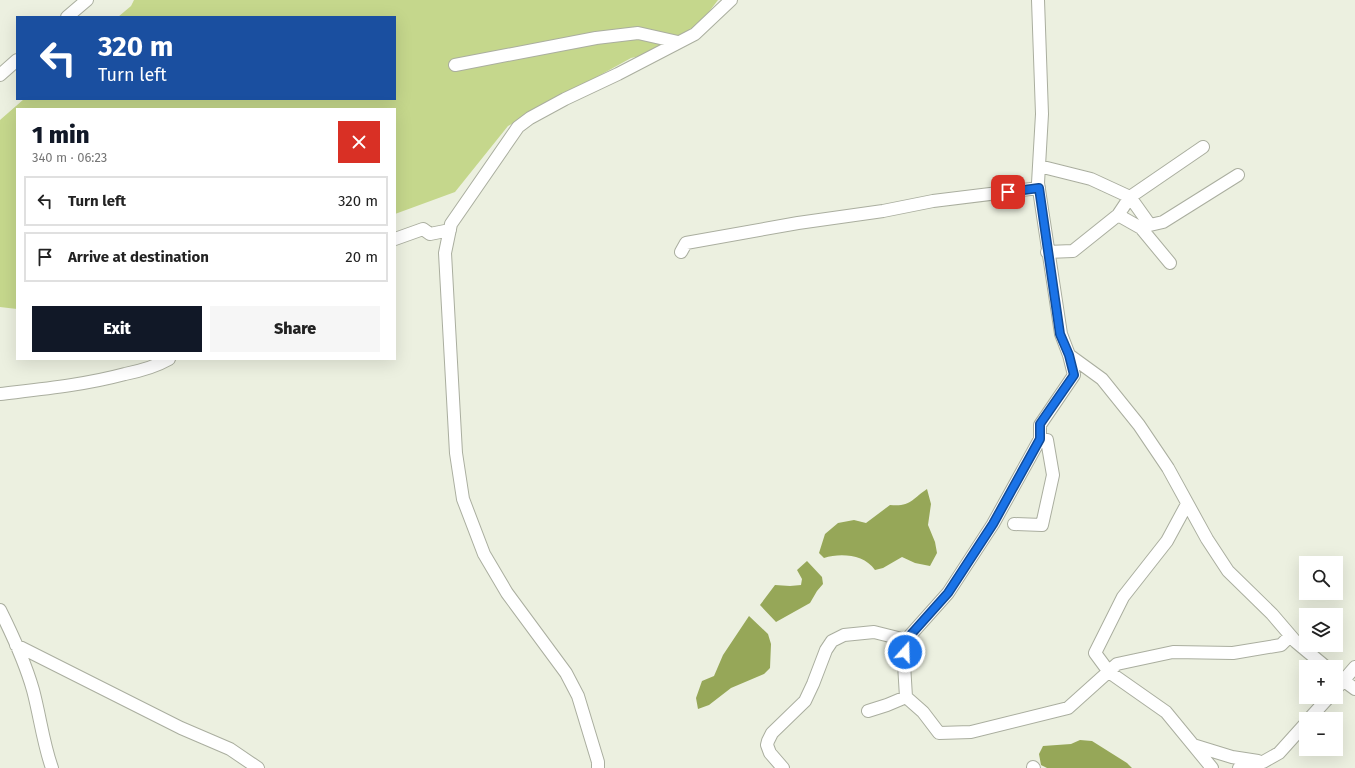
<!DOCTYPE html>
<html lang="en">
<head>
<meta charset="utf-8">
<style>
	:root { --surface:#fff; --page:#f6f6f6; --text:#222; --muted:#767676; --line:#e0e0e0; --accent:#111827 }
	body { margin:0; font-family:"Fira Sans",sans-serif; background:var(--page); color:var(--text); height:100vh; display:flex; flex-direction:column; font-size:15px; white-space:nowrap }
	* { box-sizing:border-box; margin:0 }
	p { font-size:13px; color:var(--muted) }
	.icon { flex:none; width:22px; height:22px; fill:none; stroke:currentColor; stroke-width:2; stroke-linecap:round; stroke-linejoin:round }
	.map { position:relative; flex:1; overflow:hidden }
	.sheet { position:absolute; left:16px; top:108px; width:380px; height:252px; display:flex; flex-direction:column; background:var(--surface); border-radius:0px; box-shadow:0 4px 16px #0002 }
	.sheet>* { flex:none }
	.hud { position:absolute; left:16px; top:16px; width:380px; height:84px; border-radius:0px; box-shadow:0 4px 16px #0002; background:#1a4fa0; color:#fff; overflow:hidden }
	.buttons { position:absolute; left:1299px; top:556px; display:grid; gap:8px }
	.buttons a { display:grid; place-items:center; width:44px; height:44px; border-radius:0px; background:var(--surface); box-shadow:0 4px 16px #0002; font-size:20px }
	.pin { position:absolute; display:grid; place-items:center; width:34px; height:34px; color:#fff; margin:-17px; border-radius:8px; box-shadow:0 2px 6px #0006 }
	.me { position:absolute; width:44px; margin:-22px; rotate:20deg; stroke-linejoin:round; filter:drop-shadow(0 0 3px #0008) }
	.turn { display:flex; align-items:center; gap:14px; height:84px; padding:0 16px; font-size:18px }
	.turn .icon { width:52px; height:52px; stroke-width:2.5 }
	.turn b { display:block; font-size:28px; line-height:34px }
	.round { display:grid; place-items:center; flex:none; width:42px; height:42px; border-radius:0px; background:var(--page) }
	.headline { display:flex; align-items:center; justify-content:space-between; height:68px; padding:0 16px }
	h1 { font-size:24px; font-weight:800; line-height:30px; color:var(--accent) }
	.button { display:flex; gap:8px; margin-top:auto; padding:8px 16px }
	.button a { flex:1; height:46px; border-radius:0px; background:var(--accent); color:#fff; font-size:16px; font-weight:800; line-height:46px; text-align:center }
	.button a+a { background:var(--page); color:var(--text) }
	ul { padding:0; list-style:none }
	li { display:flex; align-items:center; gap:12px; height:50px; margin:0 8px 6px; padding:0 8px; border:2px solid var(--line); border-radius:0px }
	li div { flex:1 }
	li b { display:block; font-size:15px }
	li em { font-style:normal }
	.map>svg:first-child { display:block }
	.green { fill:#c5d78c }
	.water { fill:#96a758 }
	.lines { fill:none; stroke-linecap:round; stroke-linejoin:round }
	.minor-casing { stroke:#aaae9f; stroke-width:14 }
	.minor { stroke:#fff; stroke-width:12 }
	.route-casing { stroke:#114b97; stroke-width:10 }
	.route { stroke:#1a73e8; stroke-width:7 }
</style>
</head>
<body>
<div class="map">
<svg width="1355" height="768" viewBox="0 0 1355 768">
	<rect width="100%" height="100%" fill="#ecf0e0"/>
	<path class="green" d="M134 0H718L682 47 631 58 508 126 455 192 395 214V109H17V309L0 307V120L24 99H395V17H118L131 6Z"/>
	<path class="water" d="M927 489 931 504 928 525 935 542 937 553 930 566 915 563 902 557 883 568 875 570C864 554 840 553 824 558L819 553 825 534 838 523 854 520 866 523 890 505C911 507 912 499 927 489Z
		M807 561 822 577 823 584 817 591 810 603 776 622 760 605 775 585 790 586 801 585 802 579 797 570Z
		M749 616 768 634 771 644 770 668 764 674 731 688 709 705 698 709 696 698 702 681 714 676 723 655Z
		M1080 740 1092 741 1127 763 1132 768H1047L1041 765 1039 754 1043 746 1071 744Z"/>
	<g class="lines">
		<g class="minor-casing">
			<path id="minor" d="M1038 0 1042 114 1038 183 1061 334 1069 355 1102 379 1139 425 1168 468 1207 539 1228 571 1272 614 1296 642 1326 667
				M67 17 87 0
				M455 65 596 38 638 33 678 42
				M0 75 17 60
				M1039 166 1091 179 1130 197 1150 225 1163 222 1238 175
				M1118 215 1141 228 1170 263
				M395 239 423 229 430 234 450 230
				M681 252 686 243 798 223 883 211 933 201 1039 188
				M1047 252 1073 251 1118 215 1130 197 1203 147
				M1069 355 1074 375 1040 425V439L993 524 948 593 906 640 904 664 906 697 923 712 939 733 971 732 1068 708 1117 664 1173 652 1233 653 1281 645 1290 636
				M0 394C42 389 84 385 125 374 140 371 155 367 169 359
				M1187 504 1167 541 1123 597 1095 653 1109 672 1166 712 1212 768
				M1014 524 1042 525 1053 475 1047 440 1040 439
				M0 610C13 636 25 662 33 690 40 716 43 743 52 768
				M16 645 181 728 230 749 258 768
				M1336 675 1355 689
				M1336 689 1355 667
				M868 711 887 705 906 697
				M1309 719 1329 697
				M1193 745 1232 757 1258 761
				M1033 767 1034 768
				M598 768V762L578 696 566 673 507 593 484 554 463 499 456 453 445 253 451 224 518 127 530 118 565 99 618 74 695 34 731 0
				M783 768 770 753 767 745 768 741 772 733 805 701 813 684 826 650 832 641 844 635 874 632 906 640
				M1239 768 1263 762 1279 753 1306 723"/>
		</g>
		<use href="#minor" class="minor"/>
	</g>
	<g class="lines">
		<g class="route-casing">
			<path id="route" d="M905 652 906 640 948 593 993 524 1040 439V424L1074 375 1069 355 1060 334 1039 188 1008 192"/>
		</g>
		<use href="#route" class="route"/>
	</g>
</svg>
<div class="buttons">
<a><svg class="icon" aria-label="search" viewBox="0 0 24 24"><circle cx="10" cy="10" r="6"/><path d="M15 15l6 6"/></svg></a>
<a><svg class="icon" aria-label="layers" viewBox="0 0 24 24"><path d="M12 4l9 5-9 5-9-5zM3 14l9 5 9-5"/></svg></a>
<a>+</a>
<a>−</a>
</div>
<div class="pin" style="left:1008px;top:192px;background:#d93025"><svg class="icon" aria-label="arrive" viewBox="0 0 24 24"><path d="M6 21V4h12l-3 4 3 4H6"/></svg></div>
<svg class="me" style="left:905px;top:652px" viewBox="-20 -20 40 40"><circle r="17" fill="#1a73e8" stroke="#fff" stroke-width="3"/><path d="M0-11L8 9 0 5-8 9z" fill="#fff"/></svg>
<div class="hud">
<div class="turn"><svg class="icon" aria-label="left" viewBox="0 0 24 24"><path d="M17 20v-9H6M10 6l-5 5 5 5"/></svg><div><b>320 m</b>Turn left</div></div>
</div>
<section class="sheet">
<div class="headline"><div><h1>1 min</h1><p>340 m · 06:23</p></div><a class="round" style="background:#d93025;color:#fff"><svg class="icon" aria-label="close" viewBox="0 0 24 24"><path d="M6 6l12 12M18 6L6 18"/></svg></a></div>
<ul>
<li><svg class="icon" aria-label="left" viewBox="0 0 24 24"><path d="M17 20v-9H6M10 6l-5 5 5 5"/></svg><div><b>Turn left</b></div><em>320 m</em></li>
<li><svg class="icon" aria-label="arrive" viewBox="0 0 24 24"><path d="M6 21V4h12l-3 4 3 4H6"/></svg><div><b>Arrive at destination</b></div><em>20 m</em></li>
</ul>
<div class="button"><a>Exit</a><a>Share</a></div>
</section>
</div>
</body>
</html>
